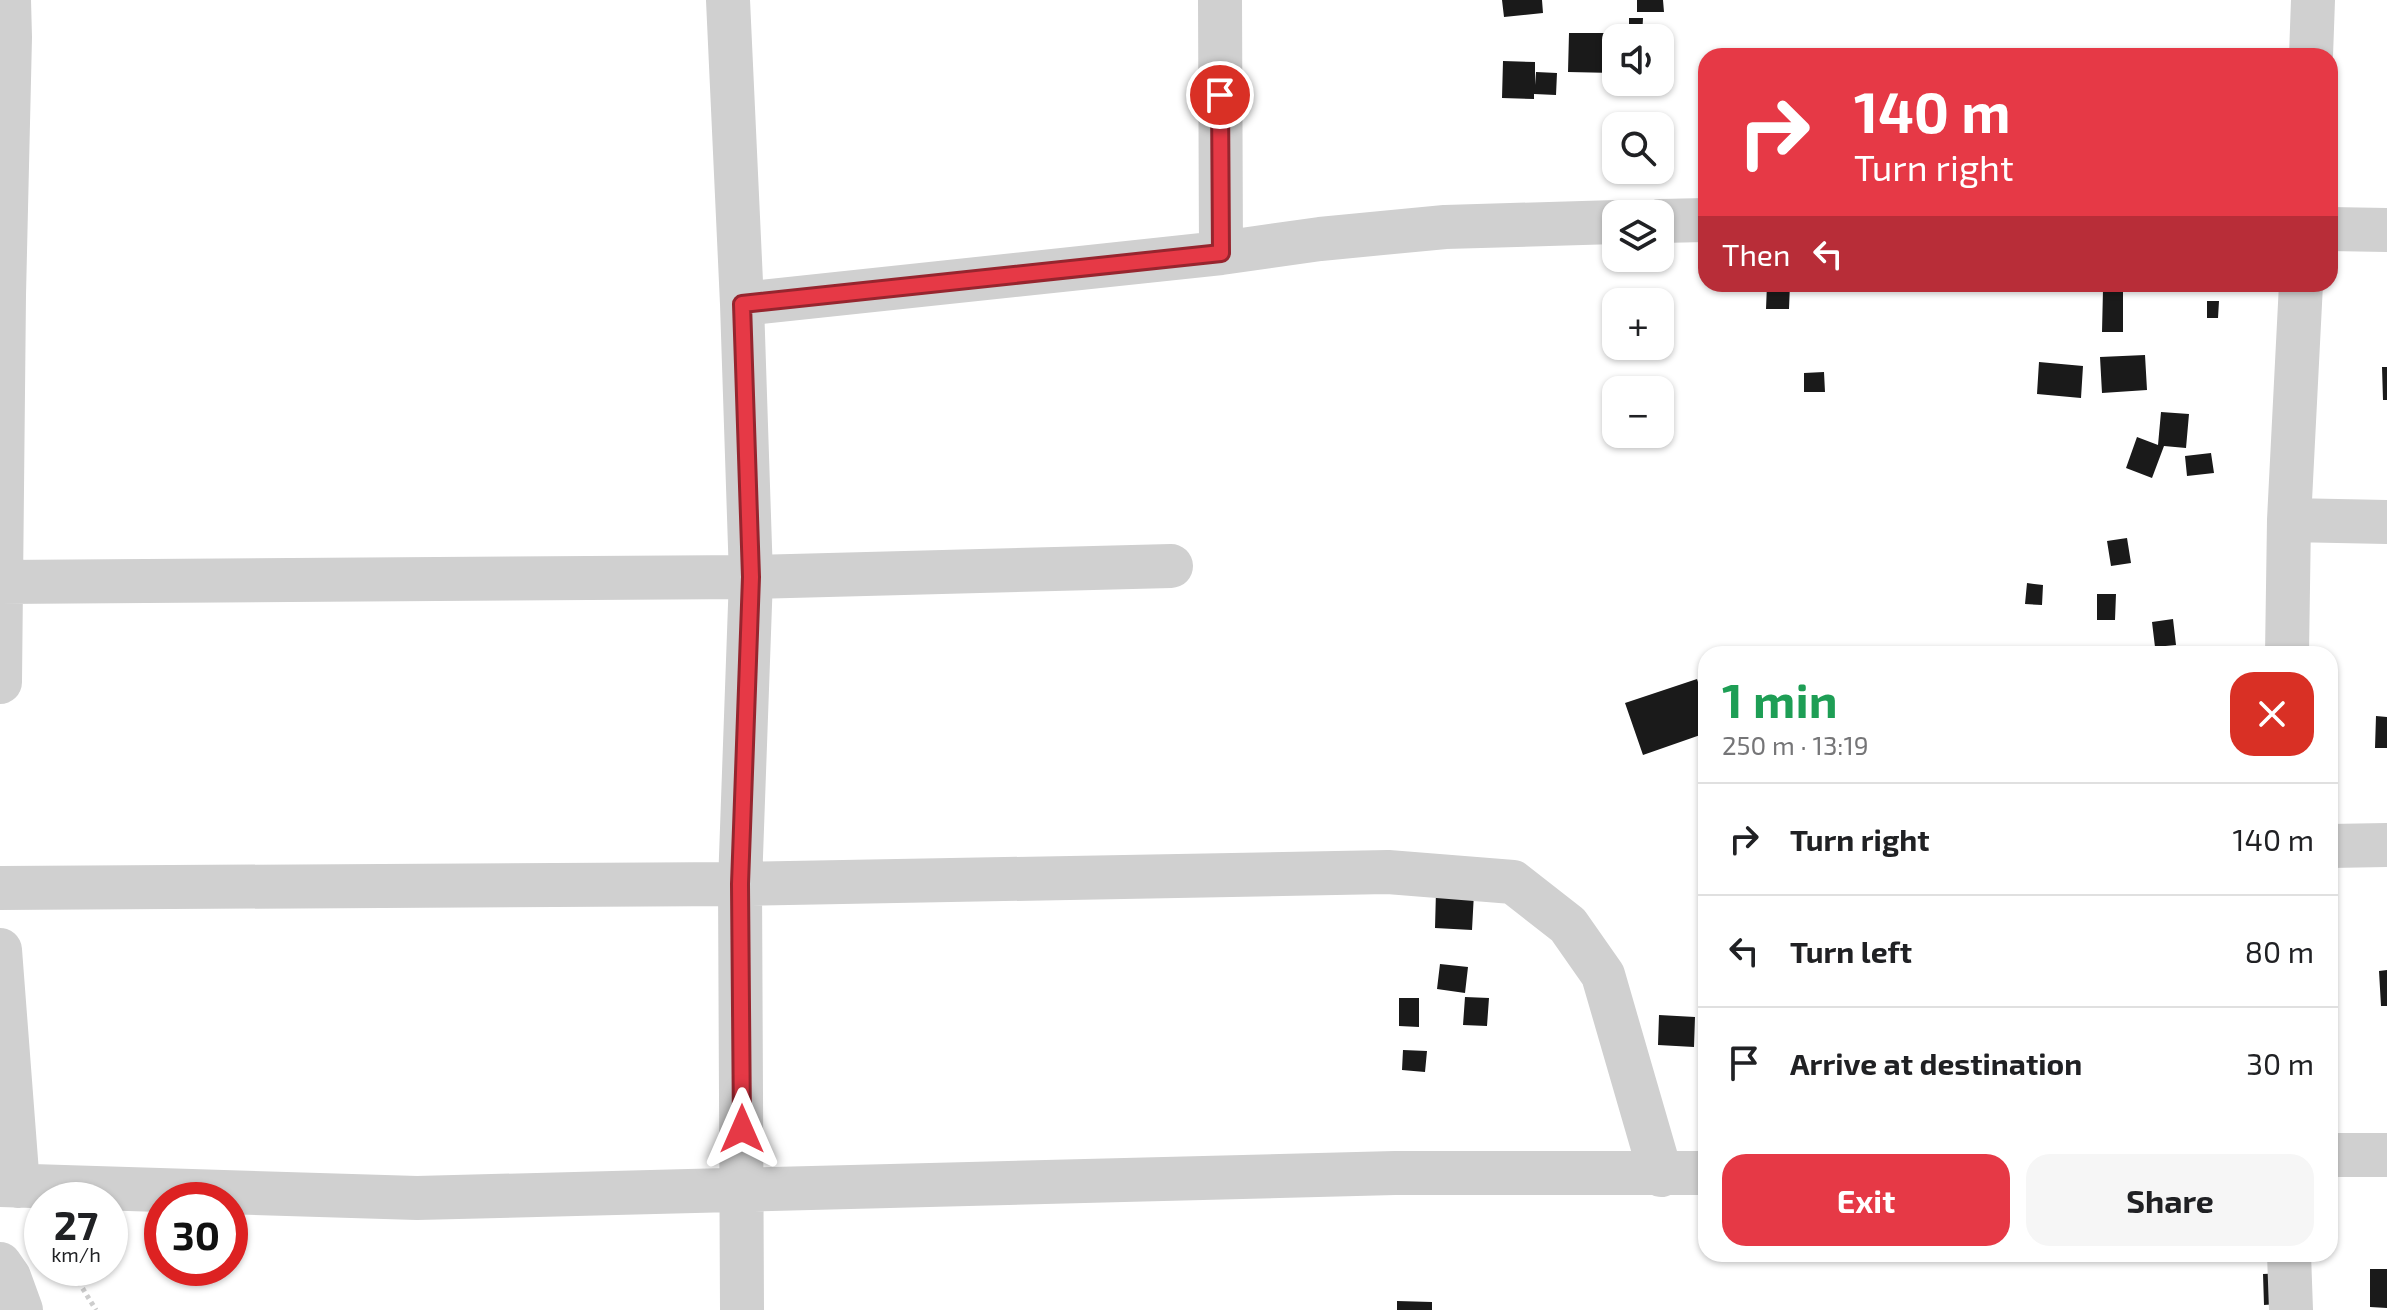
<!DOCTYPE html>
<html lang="en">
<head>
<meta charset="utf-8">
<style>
	:root { --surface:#fff; --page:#f6f6f6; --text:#202124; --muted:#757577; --line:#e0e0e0; --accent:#e63946 }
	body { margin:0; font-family:"Exo 2",sans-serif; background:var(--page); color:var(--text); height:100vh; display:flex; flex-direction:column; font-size:30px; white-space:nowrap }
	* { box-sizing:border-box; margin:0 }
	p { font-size:26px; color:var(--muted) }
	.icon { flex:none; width:44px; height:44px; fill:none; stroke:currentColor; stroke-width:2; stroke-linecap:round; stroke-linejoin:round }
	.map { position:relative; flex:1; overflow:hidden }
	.panel { position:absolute; left:1698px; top:646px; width:640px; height:616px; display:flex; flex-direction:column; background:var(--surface); border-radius:24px; box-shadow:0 2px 6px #0004 }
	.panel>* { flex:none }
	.guide { position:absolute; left:1698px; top:48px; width:640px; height:244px; border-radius:24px; box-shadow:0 2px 6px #0004; background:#e63946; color:#fff; overflow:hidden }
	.tools { position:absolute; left:1602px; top:24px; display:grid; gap:16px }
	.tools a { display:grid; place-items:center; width:72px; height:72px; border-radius:16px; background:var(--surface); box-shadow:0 2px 6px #0004; font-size:40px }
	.speed { position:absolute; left:24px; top:1182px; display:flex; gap:16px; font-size:40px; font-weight:700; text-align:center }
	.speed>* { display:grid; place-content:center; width:104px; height:104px; border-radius:50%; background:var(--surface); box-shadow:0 2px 6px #0004; line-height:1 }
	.speed small { font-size:20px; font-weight:400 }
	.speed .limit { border:12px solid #d22; background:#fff; color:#111 }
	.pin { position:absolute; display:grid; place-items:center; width:68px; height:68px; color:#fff; margin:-34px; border:4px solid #fff; border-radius:50%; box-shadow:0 2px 8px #0007 }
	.me { position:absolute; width:88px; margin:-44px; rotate:0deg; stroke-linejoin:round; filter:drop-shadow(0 0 6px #0008) }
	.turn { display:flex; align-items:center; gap:28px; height:168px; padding:0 24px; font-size:36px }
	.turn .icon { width:104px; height:104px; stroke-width:2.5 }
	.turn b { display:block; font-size:56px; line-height:68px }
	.then { display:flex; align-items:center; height:76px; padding:0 24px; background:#0003; gap:16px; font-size:30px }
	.round { display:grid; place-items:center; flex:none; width:84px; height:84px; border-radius:24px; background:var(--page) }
	.headline { display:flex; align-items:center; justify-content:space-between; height:136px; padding:0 24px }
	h1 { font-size:48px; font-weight:700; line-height:60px; color:#1e9e55 }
	.action { display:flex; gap:16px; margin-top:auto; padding:16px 24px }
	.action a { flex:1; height:92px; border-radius:24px; background:var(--accent); color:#fff; font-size:32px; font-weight:700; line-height:92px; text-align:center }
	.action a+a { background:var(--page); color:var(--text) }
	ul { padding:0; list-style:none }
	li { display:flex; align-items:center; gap:24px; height:112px; padding:0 24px; border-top:2px solid var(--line) }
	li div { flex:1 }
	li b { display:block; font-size:30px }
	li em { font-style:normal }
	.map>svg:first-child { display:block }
	.building { fill:#1a1a1a }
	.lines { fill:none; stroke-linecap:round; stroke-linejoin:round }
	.path { stroke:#cdcdcd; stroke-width:5; stroke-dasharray:4 4; stroke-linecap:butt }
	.minor { stroke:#d0d0d0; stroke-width:44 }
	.route-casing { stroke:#96252e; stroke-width:20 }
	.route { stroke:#e63946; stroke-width:14 }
</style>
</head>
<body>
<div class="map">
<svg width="2387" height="1310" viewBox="0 0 2387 1310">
	<rect width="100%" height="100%" fill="#fff"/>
	<path class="building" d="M1502 0H1542L1543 13 1504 17Z
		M1637 0H1663L1664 12H1637Z
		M1629 18H1643L1642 38H1629Z
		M1569 33H1616L1615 73 1568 72Z
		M1503 61 1535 62V85L1536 72 1557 73 1556 95 1534 94V99L1502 98Z
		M1701 72H1706V94H1701Z
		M1631 82H1652V91H1631Z
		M1767 284H1790L1789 309H1766Z
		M2103 289H2123V332H2102Z
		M2207 301H2219L2218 318H2207Z
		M2145 355 2147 390 2102 393 2100 357Z
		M2039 362 2083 366 2081 398 2037 394Z
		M2382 367H2387V400H2383Z
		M1824 372 1825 392H1804V373Z
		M2161 412 2189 414 2186 448 2164 446 2152 478 2126 468 2137 437 2158 445Z
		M2211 453 2214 473 2187 476 2185 456Z
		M2127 538 2131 563 2111 566 2107 541Z
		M2027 583 2043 585 2042 605 2025 604Z
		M2097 594H2116L2115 620H2097Z
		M2173 619 2176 645 2155 647 2152 622Z
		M1697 679 1706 706V733L1643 755 1625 703Z
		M2376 716 2387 717V748H2375Z
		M1436 891 1474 893 1472 930 1435 928Z
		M1440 964 1468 967 1465 993 1437 989Z
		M2387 970V1006H2381L2379 971Z
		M1465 997 1489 998 1487 1026 1463 1025Z
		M1399 998H1419V1027L1399 1026Z
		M1659 1015 1695 1017 1694 1047 1658 1045Z
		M1403 1050 1427 1051 1425 1072 1402 1070Z
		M2370 1269H2387V1308L2370 1307Z
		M2289 1273 2290 1303 2264 1305 2263 1274Z
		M1397 1301 1432 1302V1310H1397Z"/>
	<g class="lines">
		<path class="path" d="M70 1268 96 1310"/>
		<path class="minor" d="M728 0 742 304 751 577 740 884 742 1310
			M1220 0 1221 253
			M2311 56 2313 0
			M1660 221 1706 220
			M2330 229 2387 230
			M742 304 1221 253 1320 239 1445 227 1616 222
			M2289 520 2387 522
			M0 582 751 577 1171 566
			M2287 654 2289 520 2301 284
			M0 682 4 295 10 37 9 0
			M2330 846 2387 845
			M0 888 740 884 1388 872 1513 882 1568 925 1603 975 1661 1175
			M0 950 18 1186
			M2330 1155H2387
			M0 1185 417 1198 1395 1173H1706
			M2289 1254 2291 1310
			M0 1264 9 1277 21 1310"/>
	</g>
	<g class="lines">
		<g class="route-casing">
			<path id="route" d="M742 1129 740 884 751 577 742 304 1221 253 1220 95"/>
		</g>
		<use href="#route" class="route"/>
	</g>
</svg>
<div class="tools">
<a><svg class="icon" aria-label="sound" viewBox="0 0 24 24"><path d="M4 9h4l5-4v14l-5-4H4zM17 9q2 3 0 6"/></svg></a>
<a><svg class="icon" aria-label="search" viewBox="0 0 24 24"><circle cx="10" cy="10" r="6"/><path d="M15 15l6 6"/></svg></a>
<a><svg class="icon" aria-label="layers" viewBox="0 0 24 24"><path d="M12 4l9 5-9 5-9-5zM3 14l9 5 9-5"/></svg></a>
<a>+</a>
<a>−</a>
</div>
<div class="speed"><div>27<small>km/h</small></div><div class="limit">30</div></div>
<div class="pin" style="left:1220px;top:95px;background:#d93025"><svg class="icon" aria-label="arrive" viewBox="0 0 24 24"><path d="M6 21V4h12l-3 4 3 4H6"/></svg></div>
<svg class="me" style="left:742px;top:1129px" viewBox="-20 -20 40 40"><path d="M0-17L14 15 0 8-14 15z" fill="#e63946" stroke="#fff" stroke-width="4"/></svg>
<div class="guide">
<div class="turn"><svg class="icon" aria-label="right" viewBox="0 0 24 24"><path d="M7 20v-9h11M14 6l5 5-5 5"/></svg><div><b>140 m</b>Turn right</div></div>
<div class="then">Then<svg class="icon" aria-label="left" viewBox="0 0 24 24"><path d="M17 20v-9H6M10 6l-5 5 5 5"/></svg></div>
</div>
<section class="panel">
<div class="headline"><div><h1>1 min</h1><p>250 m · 13:19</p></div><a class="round" style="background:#d93025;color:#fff"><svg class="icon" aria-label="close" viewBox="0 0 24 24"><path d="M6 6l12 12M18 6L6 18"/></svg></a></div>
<ul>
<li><svg class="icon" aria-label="right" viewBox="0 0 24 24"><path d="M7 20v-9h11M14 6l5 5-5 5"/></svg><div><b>Turn right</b></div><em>140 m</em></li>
<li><svg class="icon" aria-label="left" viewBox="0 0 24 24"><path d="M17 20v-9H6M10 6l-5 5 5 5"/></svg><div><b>Turn left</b></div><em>80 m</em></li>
<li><svg class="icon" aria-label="arrive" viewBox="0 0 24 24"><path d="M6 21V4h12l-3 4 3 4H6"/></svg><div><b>Arrive at destination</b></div><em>30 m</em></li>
</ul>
<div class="action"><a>Exit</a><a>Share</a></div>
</section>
</div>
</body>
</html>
